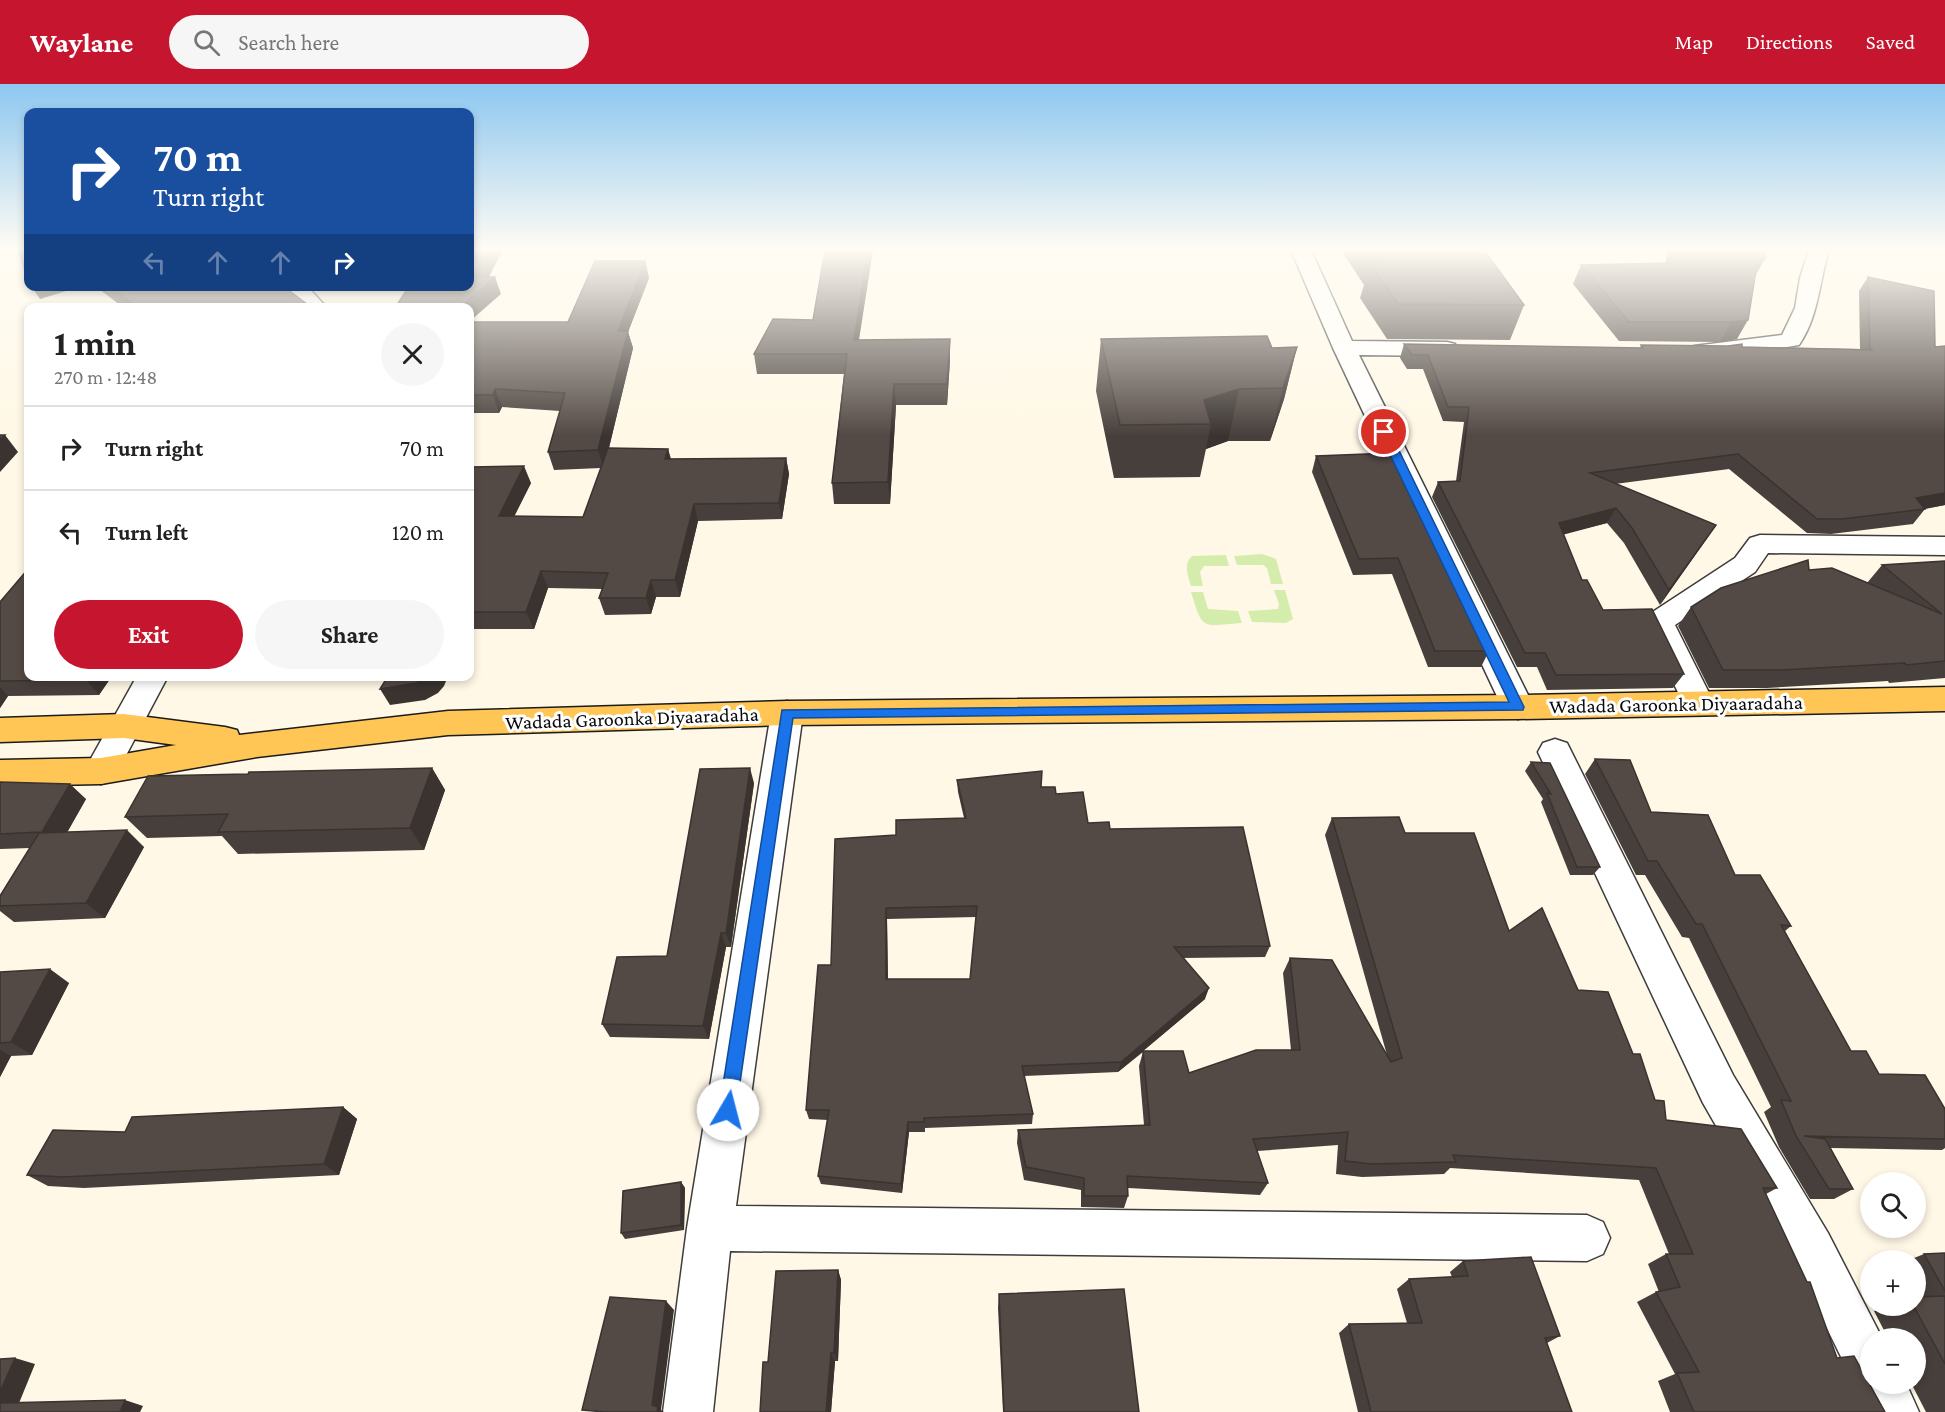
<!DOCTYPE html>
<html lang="en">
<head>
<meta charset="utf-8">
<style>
	:root { --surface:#fff; --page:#f6f6f6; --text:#222; --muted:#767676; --line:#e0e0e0; --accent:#c6152e }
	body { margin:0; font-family:"Crimson Pro",serif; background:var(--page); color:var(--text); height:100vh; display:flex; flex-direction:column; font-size:22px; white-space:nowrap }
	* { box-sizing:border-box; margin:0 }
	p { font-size:20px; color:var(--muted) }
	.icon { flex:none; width:33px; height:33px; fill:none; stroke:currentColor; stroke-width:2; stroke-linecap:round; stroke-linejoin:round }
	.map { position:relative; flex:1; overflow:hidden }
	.side { position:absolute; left:24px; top:219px; width:450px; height:378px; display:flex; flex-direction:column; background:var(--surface); border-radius:12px; box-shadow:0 3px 9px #0003 }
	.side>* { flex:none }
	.guide { position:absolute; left:24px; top:24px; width:450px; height:183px; border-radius:12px; box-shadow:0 3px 9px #0003; background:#1a4fa0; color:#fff; overflow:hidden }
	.fabs { position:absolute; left:1860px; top:1088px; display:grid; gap:12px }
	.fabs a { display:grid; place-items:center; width:66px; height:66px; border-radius:50%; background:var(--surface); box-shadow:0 3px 9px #0003; font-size:30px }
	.pin { position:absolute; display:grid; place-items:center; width:51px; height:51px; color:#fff; margin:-26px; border:3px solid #fff; border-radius:50%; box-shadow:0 2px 6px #0007 }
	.me { position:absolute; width:66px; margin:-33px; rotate:8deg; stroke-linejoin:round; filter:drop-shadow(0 0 4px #0008) }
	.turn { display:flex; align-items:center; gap:21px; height:126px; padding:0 30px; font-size:27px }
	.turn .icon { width:78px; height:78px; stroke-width:2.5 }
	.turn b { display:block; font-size:42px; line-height:51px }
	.lanes { display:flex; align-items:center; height:57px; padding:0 30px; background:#0003; justify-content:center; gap:30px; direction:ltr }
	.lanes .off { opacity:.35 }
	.round { display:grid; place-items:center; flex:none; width:63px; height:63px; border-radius:32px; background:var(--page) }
	.headline { display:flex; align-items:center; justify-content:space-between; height:102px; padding:0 30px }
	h1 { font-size:36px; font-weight:700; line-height:45px }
	.primary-button { display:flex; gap:12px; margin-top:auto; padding:12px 30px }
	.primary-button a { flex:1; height:69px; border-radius:36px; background:var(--accent); color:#fff; font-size:24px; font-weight:700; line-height:69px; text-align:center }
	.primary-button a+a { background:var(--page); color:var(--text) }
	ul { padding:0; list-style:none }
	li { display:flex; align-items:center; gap:18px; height:84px; padding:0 30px; border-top:2px solid var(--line) }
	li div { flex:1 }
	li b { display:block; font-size:22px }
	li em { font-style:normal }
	header { display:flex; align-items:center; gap:36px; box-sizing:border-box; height:84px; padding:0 30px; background:var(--accent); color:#fff }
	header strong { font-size:28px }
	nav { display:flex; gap:33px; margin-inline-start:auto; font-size:21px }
	.search { width:420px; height:54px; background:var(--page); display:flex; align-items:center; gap:15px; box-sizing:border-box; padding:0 21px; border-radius:33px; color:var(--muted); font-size:22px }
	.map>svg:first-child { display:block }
	.green { fill:#d4edad }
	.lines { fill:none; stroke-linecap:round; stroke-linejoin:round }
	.minor-casing { stroke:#3d3d3d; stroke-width:3 }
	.major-casing { stroke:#1b1b1b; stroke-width:3 }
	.minor { fill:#fff; fill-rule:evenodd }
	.major { fill:#ffc656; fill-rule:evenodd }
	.wall { fill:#473f3b; fill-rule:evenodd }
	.shaded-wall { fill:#3a3330 }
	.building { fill:#534945; stroke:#3a3330; stroke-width:1.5; fill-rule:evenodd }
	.route { fill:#1a73e8; stroke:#114b97; stroke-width:1.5 }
	.labels { text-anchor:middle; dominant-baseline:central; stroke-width:6; stroke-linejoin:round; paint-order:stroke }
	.street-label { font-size:20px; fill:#0a0a0a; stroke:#fff }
</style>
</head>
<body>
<header>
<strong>Waylane</strong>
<div class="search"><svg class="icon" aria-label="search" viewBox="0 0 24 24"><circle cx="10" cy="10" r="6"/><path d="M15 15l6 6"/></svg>Search here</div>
<nav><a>Map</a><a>Directions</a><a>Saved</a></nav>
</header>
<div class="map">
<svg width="1945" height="1328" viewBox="0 0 1945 1328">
	<rect width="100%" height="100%" fill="#fff8e6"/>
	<path class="green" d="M1262 470 1276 475 1283 500H1271L1267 484 1263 481H1237L1234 472Z
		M1226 471 1229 482H1204L1200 488 1203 502H1191C1188 492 1183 480 1192 472Z
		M1274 506H1285L1293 535 1286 539 1252 538 1248 527 1278 525 1279 520Z
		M1191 508H1203L1208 525 1238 527 1242 539C1201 542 1203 547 1191 508Z"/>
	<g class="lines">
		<g class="minor-casing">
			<path id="minor" d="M1291 166H1311L1352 257 1447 258 1455 260 1458 265 1455 270 1447 272 1359 271 1534 623 1529 631 1518 635 1507 631 1502 623 1333 264Z
				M1809 166H1829C1819 198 1819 232 1799 261L1720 274 1694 272 1691 267 1694 262 1782 251 1795 224 1800 194Z
				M284 202H307L327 224H303Z
				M1760 451 1945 453V471L1768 469 1755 488 1675 541 1714 619 1709 627 1698 631 1687 627 1644 538 1648 531 1735 474 1750 454Z
				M137 592H168L113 696 101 700 89 696 84 687Z
				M787 617 798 621 803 629 736 1122 1587 1131 1603 1138 1610 1154 1603 1170 1587 1177 730 1167 713 1328H663L687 1144 771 629 776 621Z
				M1555 655 1567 659 1733 991 1828 1149 1882 1254H1870V1299H1906L1919 1328H1868L1796 1181 1703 1019 1538 668 1543 659Z"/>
		</g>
		<g class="major-casing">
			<path id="major" d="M1945 603V627L1518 635 787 641 448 651 257 673 101 700 0 702V676L101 674 176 661 124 654 0 658V634L124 630 225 643 237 646 239 651 448 627 787 617 1518 611Z"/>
		</g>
		<use href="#minor" class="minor"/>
		<use href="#major" class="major"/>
	</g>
	<path class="wall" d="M825 166H873L859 256 950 276 947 321H896L890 420H834L832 399 844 290H757L754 270 813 236Z
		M1341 166H1484L1524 221 1510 256 1387 255 1360 214 1364 201Z
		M1668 166H1766L1765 175 1755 192 1737 255 1720 258 1619 257 1573 200 1581 181 1665 179Z
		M645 177 649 194 628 248 633 264 609 364 668 365 671 375 786 374 789 390 782 435 698 437 680 513H656L651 530 605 531 599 514 602 505 548 504 534 545H470V383L531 399 514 432 583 433 601 384 554 386 548 368 560 327 502 323 499 329H470V238H568Z
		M1868 193 1935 263 1945 262V421L1925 425 1913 440 1831 450 1807 449 1729 385 1615 400 1716 441 1660 521 1624 459 1607 439 1563 450 1582 496 1603 526 1684 590 1673 604 1547 606 1537 583H1517L1432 413 1438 398 1456 397 1464 338 1443 337 1423 285H1407L1400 274 1404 260 1640 264 1641 261 1860 265 1859 207Z
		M95 202H283L312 224H124Z
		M1101 255 1272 264 1297 263 1284 315 1270 357H1228L1206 365 1200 393 1114 394 1096 307Z
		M1316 372 1404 399 1489 567 1481 583H1428L1392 490 1353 491 1312 388Z
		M1945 477V594L1889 599 1888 597 1767 604H1709L1678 542 1691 523 1809 486 1867 499 1882 481Z
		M0 518 28 592H112L99 611 8 612 0 624Z
		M201 592H275L203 595Z
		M1595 675 1651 728 1735 791 1791 842 1785 847 1851 967 1879 990 1945 1025V1064L1942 1066 1831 1064 1853 1105 1834 1115H1810L1779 1063 1764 1028 1771 1023 1689 854 1682 853 1645 791H1636L1585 690Z
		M1531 678 1600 783 1593 791H1570L1541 718 1543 715 1525 687Z
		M432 684 445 706 424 766 238 770 222 752 147 754 125 733 248 690Z
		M957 696 1041 703 1056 710 1088 739 1110 745 1270 862 1265 873 1183 874 1205 915 1143 967 1189 989 1291 966 1283 889 1290 874 1387 971 1325 751 1332 734 1405 749 1509 847 1578 906 1633 970 1655 1016 1666 1036 1777 1104 1766 1110 1837 1274 1885 1328H1670L1658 1297 1675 1290 1637 1218 1656 1208H1659L1648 1180 1666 1170H1669L1639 1096 1450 1084 1444 1090 1362 1093 1336 1090 1338 1061 1257 1067 1268 1099 1260 1111 1128 1104V1112L1124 1124 1081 1123V1106L1024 1096 1017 1059 1018 1046 1144 1041 1139 982 1143 968 1118 988 1024 992 1033 1030 1032 1040 925 1044V1048H909L902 1109 821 1100 818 1092 828 1036 809 1035 806 1026 831 881 896 751 964 734 958 708ZM976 833 970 895H888L887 835Z
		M0 698 86 715 67 748 144 763 105 834 14 838 0 827V812L30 764 0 765Z
		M754 699 731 863H726L709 955 610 953 602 940 667 872Z
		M0 888 69 899 32 971 11 972 0 993Z
		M343 1023 357 1035 339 1091 84 1104 48 1102 27 1091 125 1048Z
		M681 1098 685 1104 684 1146 625 1155 621 1149Z
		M1945 1169V1328H1926L1911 1299H1916V1254H1888L1874 1227 1888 1221H1916V1176H1909L1924 1170Z
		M1463 1177 1560 1252 1547 1259 1572 1328H1358L1339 1249 1349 1240 1407 1239 1397 1205 1409 1195 1452 1193 1450 1188Z
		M838 1186 841 1196 838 1277H835L831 1328H760L768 1278Z
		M999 1210 1139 1328H1003L998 1224Z"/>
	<path class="shaded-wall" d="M488 166H503L484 202 495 193 501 210 470 237V224H459Z
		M868 166H873L855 276 854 256Z
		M645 177 649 194 628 248 633 264 604 384 598 366 618 247Z
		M31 202H83L40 215Z
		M1748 236 1737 255 1720 258 1731 238Z
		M950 255V276L947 321V300Z
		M1297 263 1284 315 1270 357 1283 304Z
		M894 300 896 321 890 420 888 398Z
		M495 305 502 323 499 329 493 311Z
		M1239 305 1228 357 1206 365 1211 340 1204 316Z
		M5 351 18 368 0 388V356Z
		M668 365 672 381 665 375Z
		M786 374 789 390 782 435 779 419Z
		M524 382 531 399 506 449 499 432Z
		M1945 409V421L1923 425 1916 414Z
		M694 420 698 437 680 513 675 496Z
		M1616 424 1607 439 1551 454 1559 439Z
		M1716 441 1706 456 1660 521 1669 506Z
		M541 487 548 504 534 545 526 528Z
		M651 496 656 513 651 530 646 514Z
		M88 592H112L99 611 86 596Z
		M429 592H448L444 602 438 609 425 616 390 621 380 605Z
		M0 603 8 612 0 624Z
		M432 684 445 706 424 766 410 744Z
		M750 684 754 699 731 863 726 849Z
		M70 700 86 715 59 763 42 748Z
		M127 746 144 763 105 834 86 819Z
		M886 824 887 835 888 905 886 895Z
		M721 849 726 863 709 955 703 942Z
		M50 885 69 899 32 971 11 958Z
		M1209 904 1205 915 1118 988 1121 978Z
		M0 966 11 972 0 993Z
		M343 1023 357 1035 339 1091 324 1080Z
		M908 1038 909 1048 902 1109 901 1100Z
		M681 1098 685 1104 684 1146 681 1141Z
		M838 1186 841 1196 838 1277 834 1269Z
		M666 1217 674 1226 661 1326 664 1328H657L652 1321Z
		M831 1269 835 1277 831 1328H826Z
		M15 1274 35 1280 17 1324 0 1320V1308Z
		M125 1316 143 1322 140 1328H120Z"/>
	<path class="building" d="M19 166H28V198Z
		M470 166H488L474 193H495L459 224H395L409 202H470Z
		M825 166H868L854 256 950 255 947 300H894L888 398 832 399 847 270H754L773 235 813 236Z
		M1373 166H1484L1524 221 1398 220 1370 179H1382Z
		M1673 166H1766L1765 175 1758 174 1748 236 1731 238H1629L1581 181 1670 179Z
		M595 177H645L618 247H628L598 366 548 368 565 309 495 305 493 311H470V238H568Z
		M1868 193 1934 207 1935 263 1945 262V409L1916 414 1925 425 1842 435H1817L1738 370 1590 389 1716 441 1669 506 1632 444 1616 424 1559 439 1582 496H1587L1603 526 1652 525 1684 590 1556 591 1545 569H1525L1438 398 1460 397 1469 323H1448L1428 271H1412L1404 260 1643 264 1641 261 1728 262 1742 260V263L1872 266 1870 264Z
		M108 202H283L312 224H138Z
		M1267 252 1272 264 1297 263 1283 304 1239 305 1204 316 1211 340 1120 341 1101 255Z
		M0 351H5L0 356Z
		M608 364 668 365 665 375 786 374 779 419 694 420 675 496H651L646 514H599L608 489 541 487 526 528H470V383L524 382 499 432 583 433Z
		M1391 369 1404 399H1408L1489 567H1435L1398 474 1359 475 1316 372Z
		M1808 476 1809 486 1832 484 1942 530 1882 481 1945 477V577L1906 581 1905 579 1782 586H1723L1691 523 1721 504Z
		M28 485V592H88L86 596 0 597V518Z
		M388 592H429L416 599 380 605Z
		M1595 675 1630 676 1651 728 1708 731 1735 791H1760L1791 842 1781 841 1851 967H1866L1879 990 1925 991 1945 1025V1055L1804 1052 1825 1055 1853 1105H1829L1796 1052 1781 1016 1791 1017 1702 840H1696L1657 777H1648Z
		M1531 678 1550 679 1600 783H1577L1547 709 1551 710Z
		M432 684 410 744 218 748 228 730 125 733 148 692 248 690 249 688Z
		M750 684 726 849H721L703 942 602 940 617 873 667 872 700 685Z
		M1042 687 1041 703H1055L1056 710 1083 708 1088 739 1109 738 1110 745 1243 743 1270 862 1174 863 1209 904 1121 978 1022 982 1033 1030 924 1034V1038H908L901 1100 818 1092 829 1026H806L818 881H831L835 755 896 751V736L966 734 957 696ZM977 822 970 895H886V824Z
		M0 698 70 700 42 748 0 750Z
		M1399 733 1405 749H1474L1509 847 1542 824 1578 906 1608 908 1633 970H1640L1655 1016 1664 1017 1666 1036 1741 1045 1777 1104H1763L1807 1198H1810L1837 1274 1854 1272 1885 1328H1694L1677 1289 1699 1288 1656 1208 1680 1203 1666 1170H1693L1656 1084 1453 1071 1456 1078 1372 1080 1345 1077 1348 1048 1253 1055 1268 1099 1127 1092 1128 1112H1084V1094L1026 1083 1018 1046 1150 1041 1143 967H1183L1189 989 1256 966H1300L1290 874 1332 876 1391 978 1402 974 1332 734Z
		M127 746 86 819 0 822V812L39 749Z
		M50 885 11 958 0 959V888Z
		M343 1023 324 1080 63 1093 27 1091 53 1046 125 1048 132 1033Z
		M681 1098V1141L621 1149 623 1107Z
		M1945 1169V1207L1924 1170Z
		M1531 1173 1560 1252 1545 1254 1572 1328H1371L1349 1240 1422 1239 1409 1195 1468 1192 1463 1177Z
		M838 1186 834 1269H831L826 1328H760L763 1278H768L776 1187Z
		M1124 1205 1139 1328H1004L999 1210Z
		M1945 1212V1280L1913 1221H1916V1213Z
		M610 1213 666 1217 652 1321 658 1323 657 1328H605L582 1326Z
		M15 1274 0 1308V1275Z
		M125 1316 120 1328H0V1319Z"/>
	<linearGradient id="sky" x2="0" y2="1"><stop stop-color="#8dc7f0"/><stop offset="0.47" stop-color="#fffcf4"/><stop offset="1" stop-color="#fffcf4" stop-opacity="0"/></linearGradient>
	<rect width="1945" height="352" fill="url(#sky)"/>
	<path class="route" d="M1384 345 1390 348 1524 623 1523 626 793 634 736 1026 734 1032 728 1035 721 1032 719 1026 782 626 1509 618 1379 348Z"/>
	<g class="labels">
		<g class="street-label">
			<text transform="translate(1676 620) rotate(-1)">Wadada Garoonka Diyaaradaha</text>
			<text transform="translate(632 634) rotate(-2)">Wadada Garoonka Diyaaradaha</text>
		</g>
	</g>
</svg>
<div class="fabs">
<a><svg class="icon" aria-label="search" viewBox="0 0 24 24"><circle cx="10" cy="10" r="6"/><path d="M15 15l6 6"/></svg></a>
<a>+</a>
<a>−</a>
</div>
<div class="pin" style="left:1384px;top:348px;background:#d93025"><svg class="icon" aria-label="arrive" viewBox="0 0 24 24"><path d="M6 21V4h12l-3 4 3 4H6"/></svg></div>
<svg class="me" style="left:728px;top:1026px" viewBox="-20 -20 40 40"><circle r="19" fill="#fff"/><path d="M0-13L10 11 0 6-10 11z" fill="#1a73e8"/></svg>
<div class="guide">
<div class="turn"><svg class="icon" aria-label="right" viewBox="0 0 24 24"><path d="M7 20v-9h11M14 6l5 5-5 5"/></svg><div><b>70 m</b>Turn right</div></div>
<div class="lanes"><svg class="icon off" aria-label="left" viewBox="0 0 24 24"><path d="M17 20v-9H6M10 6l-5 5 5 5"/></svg><svg class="icon off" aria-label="ahead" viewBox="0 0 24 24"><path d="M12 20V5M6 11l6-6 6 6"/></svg><svg class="icon off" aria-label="ahead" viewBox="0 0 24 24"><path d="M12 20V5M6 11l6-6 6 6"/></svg><svg class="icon" aria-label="right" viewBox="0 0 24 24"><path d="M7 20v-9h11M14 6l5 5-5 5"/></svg></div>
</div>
<section class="side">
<div class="headline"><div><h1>1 min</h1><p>270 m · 12:48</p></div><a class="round"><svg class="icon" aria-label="close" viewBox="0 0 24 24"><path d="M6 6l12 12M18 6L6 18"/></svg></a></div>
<ul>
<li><svg class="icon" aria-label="right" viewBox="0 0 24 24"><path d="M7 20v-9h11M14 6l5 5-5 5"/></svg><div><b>Turn right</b></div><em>70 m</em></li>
<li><svg class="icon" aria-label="left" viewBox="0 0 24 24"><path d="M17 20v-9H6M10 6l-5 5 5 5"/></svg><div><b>Turn left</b></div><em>120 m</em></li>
</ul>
<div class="primary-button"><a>Exit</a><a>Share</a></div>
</section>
</div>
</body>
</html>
